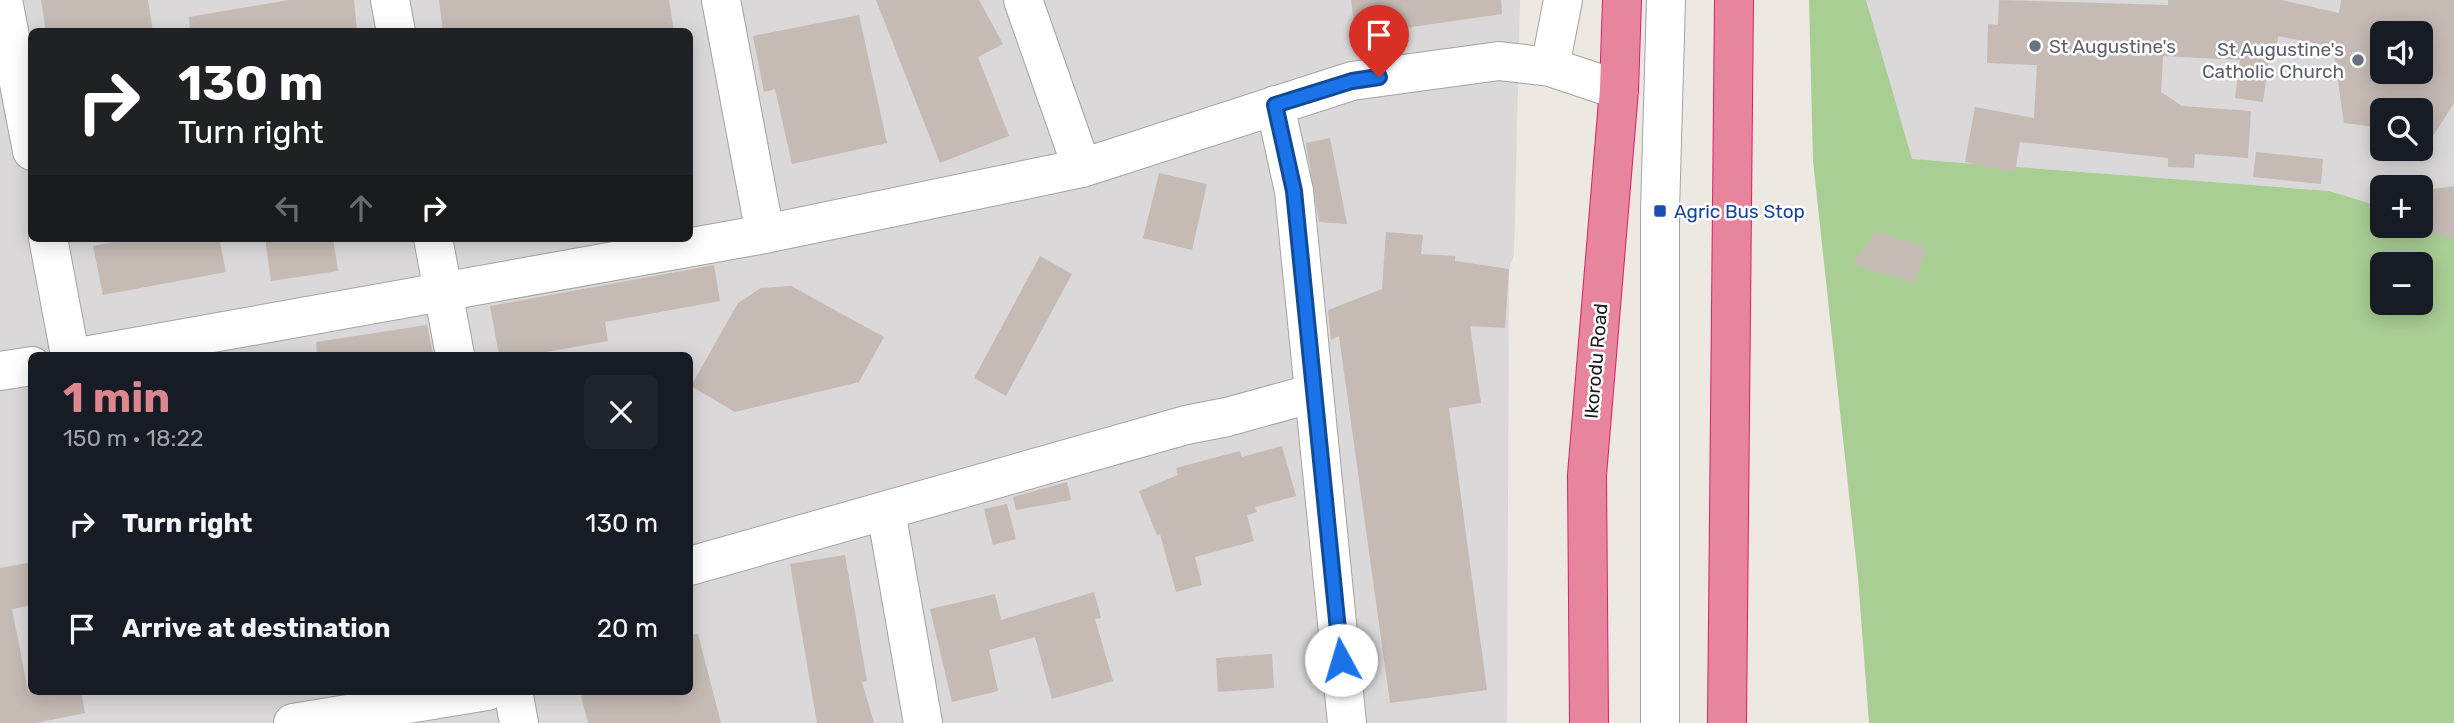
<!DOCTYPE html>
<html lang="en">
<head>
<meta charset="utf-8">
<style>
	:root { --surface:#171b24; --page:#20242c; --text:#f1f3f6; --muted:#9ea1a6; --accent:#de868e }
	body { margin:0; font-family:Rubik,sans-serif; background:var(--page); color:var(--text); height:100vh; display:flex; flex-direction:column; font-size:26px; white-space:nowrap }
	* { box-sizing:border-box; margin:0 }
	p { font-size:23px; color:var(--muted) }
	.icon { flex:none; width:38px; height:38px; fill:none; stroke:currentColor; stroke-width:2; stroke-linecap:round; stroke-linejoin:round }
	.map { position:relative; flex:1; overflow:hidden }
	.drawer { position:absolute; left:28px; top:352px; width:665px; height:343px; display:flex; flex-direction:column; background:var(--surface); border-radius:10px; box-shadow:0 4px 18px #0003 }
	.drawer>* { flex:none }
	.guide { position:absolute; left:28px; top:28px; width:665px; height:214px; border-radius:10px; box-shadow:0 4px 18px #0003; background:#202124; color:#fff; overflow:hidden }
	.buttons { position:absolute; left:2370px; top:21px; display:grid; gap:14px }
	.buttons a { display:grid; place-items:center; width:63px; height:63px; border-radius:10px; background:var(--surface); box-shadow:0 4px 18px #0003; font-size:35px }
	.pin { position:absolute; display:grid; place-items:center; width:60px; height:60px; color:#fff; margin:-72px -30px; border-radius:50% 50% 50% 0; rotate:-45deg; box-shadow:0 0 7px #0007 }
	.pin .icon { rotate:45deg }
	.me { position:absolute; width:77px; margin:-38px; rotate:354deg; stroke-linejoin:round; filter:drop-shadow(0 0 5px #0008) }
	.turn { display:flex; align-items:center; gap:24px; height:147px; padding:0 35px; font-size:32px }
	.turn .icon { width:91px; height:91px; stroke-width:2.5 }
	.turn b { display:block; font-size:49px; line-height:60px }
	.lanes { display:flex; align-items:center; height:66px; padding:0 35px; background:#0003; justify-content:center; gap:35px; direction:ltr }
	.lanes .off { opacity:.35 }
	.round { display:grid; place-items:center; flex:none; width:74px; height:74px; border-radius:10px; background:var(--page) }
	.head { display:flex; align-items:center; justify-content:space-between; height:119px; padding:0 35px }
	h1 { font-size:42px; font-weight:700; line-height:52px; color:var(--accent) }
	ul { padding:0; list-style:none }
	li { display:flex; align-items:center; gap:21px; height:105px; padding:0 35px }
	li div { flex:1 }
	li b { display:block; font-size:26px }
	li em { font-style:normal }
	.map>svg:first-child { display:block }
	.residential { fill:#dad8d8; fill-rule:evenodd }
	.forest { fill:#a9ce94; fill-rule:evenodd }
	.building { fill:#c5bab4; fill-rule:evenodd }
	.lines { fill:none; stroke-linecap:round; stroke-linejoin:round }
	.minor-casing { stroke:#a3a3a3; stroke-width:40 }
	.highway-casing { stroke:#d9206c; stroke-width:40 }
	.minor { stroke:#fff; stroke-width:38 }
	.highway { stroke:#e8859e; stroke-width:38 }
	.route-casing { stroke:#114b97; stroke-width:18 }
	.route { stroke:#1a73e8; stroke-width:12 }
	.worship-dot { fill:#6b7280; stroke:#fff; stroke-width:2.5 }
	.transit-dot { fill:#1a4fb4; stroke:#fff; stroke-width:2.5 }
	.labels { text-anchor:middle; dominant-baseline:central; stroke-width:5; stroke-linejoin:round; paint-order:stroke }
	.worship-label { font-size:19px; fill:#5b616d; stroke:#fff; text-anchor:start }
	.transit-label { font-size:19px; fill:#164399; stroke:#fff; text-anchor:start }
	.street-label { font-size:19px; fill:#1c1c1c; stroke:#fff }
</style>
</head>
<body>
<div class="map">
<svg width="2454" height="723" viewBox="0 0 2454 723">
	<rect width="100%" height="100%" fill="#ede8e1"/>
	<path class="residential" d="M0 0H1520L1514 255 1509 270 1507 723H0ZM32 32H690V238H32ZM32 355H690V691H32Z
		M1866 0H2454V229L2420 218V187H2382V207L2329 191 1911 159ZM2382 33H2420V72H2382ZM2382 110H2420V149H2382Z"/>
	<path class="forest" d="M1809 0H1866L1912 159 2329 191 2382 207V226L2454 229V723H1869L1858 578 1813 161ZM2382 264H2420V303H2382Z"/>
	<path class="building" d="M41 0H148L153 32H46Z
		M289 0H354L357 32H190L189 17Z
		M439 0H669L674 32H443Z
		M876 0H979L1003 44 978 57 1009 136 940 163Z
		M1351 0H1501L1502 14 1356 35Z
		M1999 0 2168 5V0H2281L2339 13 2341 0H2454V103L2433 136 2420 134V110H2382V128L2344 123 2333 47 2278 36 2276 51 2270 50 2263 102 2235 98 2240 60 2163 56 2161 92 2182 106 2251 111 2248 158 2195 154 2194 168 2168 167V158L2020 142 2015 172 1965 162 1975 107 2034 118 2037 65 1987 63 1988 24 1998 25ZM2382 33H2420V72H2382Z
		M859 15 887 143 792 164 775 89 764 92 753 36Z
		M1330 138 1347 224 1319 222 1306 143Z
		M2256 152 2323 159 2321 184 2253 177Z
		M1159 173 1207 184 1192 250 1143 238Z
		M2454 186V238L2420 231V191Z
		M1386 232 1423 235 1421 254 1455 256V261L1509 269 1505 328 1470 326 1481 403 1449 408 1487 690 1390 703 1339 336 1331 340 1328 310 1382 289Z
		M1876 232 1926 247 1915 283 1852 264Z
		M134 238H219L226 272 103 295 93 246Z
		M265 238H333L338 271 271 281Z
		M1040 256 1072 274 1006 396 974 378Z
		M714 265 720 301 605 322 608 341 529 355H499L490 306Z
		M791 286 884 337 859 382 735 412 691 386 738 303 761 288Z
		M427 325 433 355H317L316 342Z
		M1282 446 1296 496 1255 507 1257 512 1247 515 1254 541 1195 557 1202 585 1176 592 1160 534 1157 535 1139 491 1178 475 1176 468 1240 451 1242 457Z
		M1067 482 1071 500 1016 510 1013 497Z
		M1007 504 1016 539 993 545 984 509Z
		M845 555 867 681 862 682 874 723H817L790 564Z
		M32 562V605L12 609 28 691H81L85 713 36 723H0V568Z
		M1094 592 1101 618 1095 619 1113 681 1052 699 1035 637 989 650 998 691 952 702 930 609 995 594 1001 620Z
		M698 634 721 723H588L581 696 599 691H690V635Z
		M1272 654 1274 688 1218 692 1216 658Z"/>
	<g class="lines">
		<g class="minor-casing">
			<path id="minor" d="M3 0 32 151
				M390 0 396 32
				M721 0 765 234
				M1023 0 1082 168
				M1550 67 1563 0
				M1275 105 1294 191 1347 723
				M48 238 70 355
				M433 238 455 355
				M90 355 765 234 1082 168 1352 81 1499 61 1550 67 1619 90
				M0 371 32 366
				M886 511 923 723
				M690 566 1186 425 1227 417 1314 393
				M513 691 519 723
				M293 723 487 691
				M1660 723V211L1666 0"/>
		</g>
		<g class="highway-casing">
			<path id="highway" d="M1589 723 1587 475 1619 90 1622 0
				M1727 723 1734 0"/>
		</g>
		<use href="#minor" class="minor"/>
		<use href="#highway" class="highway"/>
	</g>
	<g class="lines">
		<g class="route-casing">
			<path id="route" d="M1341 660 1294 191 1275 105 1352 81 1379 77"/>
		</g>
		<use href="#route" class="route"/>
	</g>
	<g class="worship-dot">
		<circle cx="2035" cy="46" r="7"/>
		<circle cx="2358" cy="60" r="7"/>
	</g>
	<rect class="transit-dot" x="1653" y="204" width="14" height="14" rx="3.5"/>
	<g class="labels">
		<g class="worship-label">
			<text x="2049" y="46">St Augustine's</text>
			<text x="2344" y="49" text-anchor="end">St Augustine's<tspan x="2344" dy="22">Catholic Church</tspan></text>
		</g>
		<g class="transit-label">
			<text x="1674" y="211">Agric Bus Stop</text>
		</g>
		<g class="street-label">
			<text transform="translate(1596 361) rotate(-85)">Ikorodu Road</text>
		</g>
	</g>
</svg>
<div class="buttons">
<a><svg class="icon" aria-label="sound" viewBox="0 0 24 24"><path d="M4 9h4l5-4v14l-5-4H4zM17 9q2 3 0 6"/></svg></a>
<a><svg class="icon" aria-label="search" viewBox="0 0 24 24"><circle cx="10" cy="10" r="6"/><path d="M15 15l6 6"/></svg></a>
<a>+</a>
<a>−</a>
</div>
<div class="pin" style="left:1379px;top:77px;background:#d93025"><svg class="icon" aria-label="arrive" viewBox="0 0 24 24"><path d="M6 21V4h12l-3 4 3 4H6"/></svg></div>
<svg class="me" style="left:1341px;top:660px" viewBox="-20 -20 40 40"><circle r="19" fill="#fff"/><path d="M0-13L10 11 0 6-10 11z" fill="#1a73e8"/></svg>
<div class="guide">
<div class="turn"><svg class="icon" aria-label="right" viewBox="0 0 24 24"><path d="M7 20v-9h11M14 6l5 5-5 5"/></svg><div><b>130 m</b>Turn right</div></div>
<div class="lanes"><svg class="icon off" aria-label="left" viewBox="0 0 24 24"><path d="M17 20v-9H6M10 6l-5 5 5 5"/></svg><svg class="icon off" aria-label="ahead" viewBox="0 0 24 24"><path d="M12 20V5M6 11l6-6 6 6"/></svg><svg class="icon" aria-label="right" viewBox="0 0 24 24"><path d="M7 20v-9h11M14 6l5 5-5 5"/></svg></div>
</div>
<section class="drawer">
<div class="head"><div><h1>1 min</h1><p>150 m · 18:22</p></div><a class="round"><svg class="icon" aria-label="close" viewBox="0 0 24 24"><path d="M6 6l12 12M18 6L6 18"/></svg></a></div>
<ul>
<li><svg class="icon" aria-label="right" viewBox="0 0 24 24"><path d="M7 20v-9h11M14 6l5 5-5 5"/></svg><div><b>Turn right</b></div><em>130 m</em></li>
<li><svg class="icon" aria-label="arrive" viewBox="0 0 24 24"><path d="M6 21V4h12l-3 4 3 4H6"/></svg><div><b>Arrive at destination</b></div><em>20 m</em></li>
</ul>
</section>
</div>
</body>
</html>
